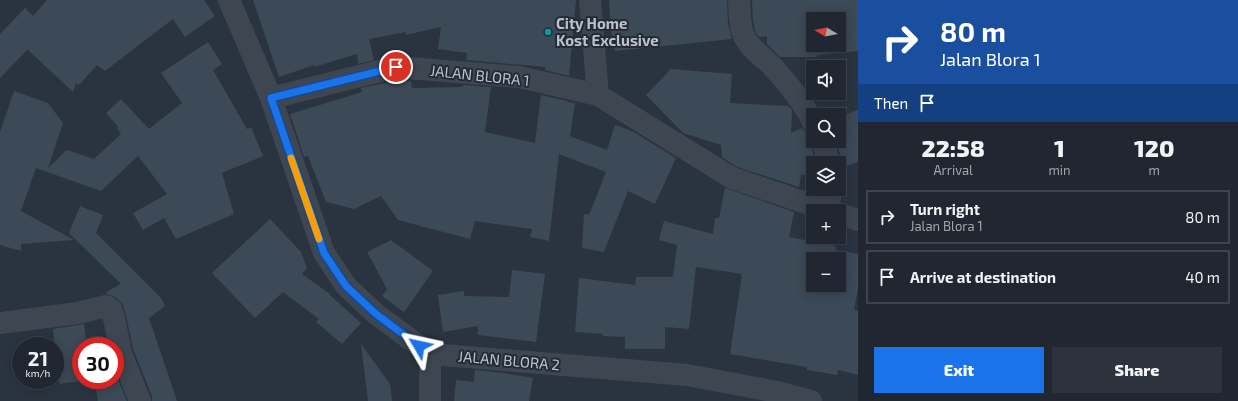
<!DOCTYPE html>
<html lang="en">
<head>
<meta charset="utf-8">
<style>
	:root { --surface:#202731; --page:#2d333d; --text:#f1f3f6; --muted:#a2a5ab; --line:#3d444d; --accent:#1a73e8 }
	body { margin:0; font-family:"Exo 2",sans-serif; background:var(--page); color:var(--text); height:100vh; display:flex; flex-direction:column; font-size:15px; white-space:nowrap }
	* { box-sizing:border-box; margin:0 }
	p { font-size:13px; color:var(--muted) }
	.icon { flex:none; width:22px; height:22px; fill:none; stroke:currentColor; stroke-width:2; stroke-linecap:round; stroke-linejoin:round }
	.map { position:relative; flex:1; overflow:hidden }
	.sheet { display:flex; flex-direction:column; background:var(--surface); width:380px }
	.sheet>* { flex:none }
	.guide { background:#1a4fa0; color:#fff; overflow:hidden }
	.needle { width:26px; rotate:280deg }
	.buttons { position:absolute; left:806px; top:12px; display:grid; gap:8px }
	.buttons a { display:grid; place-items:center; width:40px; height:40px; border-radius:0px; background:var(--surface); box-shadow:0 2px 10px #0003,0 0 0 1px var(--line); font-size:20px }
	.speed { position:absolute; left:12px; top:337px; display:flex; gap:8px; font-size:20px; font-weight:700; text-align:center }
	.speed>* { display:grid; place-content:center; width:52px; height:52px; border-radius:50%; background:var(--surface); box-shadow:0 2px 10px #0003,0 0 0 1px var(--line); line-height:1 }
	.speed small { font-size:10px; font-weight:400 }
	.speed .limit { border:6px solid #d22; background:#fff; color:#111 }
	.pin { position:absolute; display:grid; place-items:center; width:34px; height:34px; color:#fff; margin:-17px; border:2px solid #fff; border-radius:50%; box-shadow:0 1px 4px #0007 }
	.me { position:absolute; width:44px; margin:-22px; rotate:306deg; stroke-linejoin:round; filter:drop-shadow(0 0 3px #0008) }
	.turn { display:flex; align-items:center; gap:14px; height:84px; padding:0 16px; font-size:18px }
	.turn .icon { width:52px; height:52px; stroke-width:2.5 }
	.turn b { display:block; font-size:28px; line-height:34px }
	.then { display:flex; align-items:center; height:38px; padding:0 16px; background:#0003; gap:8px; font-size:15px }
	.eta { display:flex; justify-content:space-evenly; align-items:center; height:68px; text-align:center }
	.eta b { font-size:24px; font-weight:800; line-height:28px }
	.primary-button { display:flex; gap:8px; margin-top:auto; padding:8px 16px }
	.primary-button a { flex:1; height:46px; border-radius:0px; background:var(--accent); color:#fff; font-size:16px; font-weight:800; line-height:46px; text-align:center }
	.primary-button a+a { background:var(--page); color:var(--text) }
	ul { padding:0; list-style:none }
	li { display:flex; align-items:center; gap:12px; height:54px; margin:0 8px 6px; padding:0 8px; border:2px solid var(--line); border-radius:0px }
	li div { flex:1 }
	li b { display:block; font-size:15px }
	li em { font-style:normal }
	main { display:flex; flex:1; min-height:0 }
	.map>svg:first-child { display:block }
	.building { fill:#3c4956; fill-rule:evenodd }
	.lines { fill:none; stroke-linecap:round; stroke-linejoin:round }
	.minor { stroke:#3e4651; stroke-width:22 }
	.route-casing { stroke:#114b97; stroke-width:10 }
	.route { stroke:#1a73e8; stroke-width:7 }
	.slow { stroke:#f59e0b; stroke-width:7 }
	.culture-dot { fill:#0f9aa8; stroke:#222b36; stroke-width:1.5 }
	.labels { text-anchor:middle; dominant-baseline:central; stroke-width:4; stroke-linejoin:round; paint-order:stroke }
	.poi-label { font-size:15px; font-weight:bold; fill:#bbc1cb; stroke:#222b36; text-anchor:start }
	.street-label { font-size:15px; fill:#bbc1cb; stroke:#222b36 }
</style>
</head>
<body>
<main>
<div class="map">
<svg width="858" height="401" viewBox="0 0 858 401">
	<rect width="100%" height="100%" fill="#2a3441"/>
	<path class="building" d="M47 0H204L215 16 185 37 173 19 105 71 97 65 79 85 76 83 73 92 28 50 29 48 0 78V34L25 8 33 16Z
		M253 0H576L569 76 545 70V67L466 60 467 53 438 49 441 27 406 35V32L369 39 374 60 358 64 357 54 314 67V65L279 77Z
		M609 0H727L728 24 732 39 615 51 611 31Z
		M752 0H858V51L817 55V57H780L767 44V36L759 37 755 31 753 21ZM813 19H839V45H813Z
		M208 42 222 64 213 70 247 129 251 127 263 156 222 173 234 214 176 239 164 218 143 230 133 213 167 194 138 156 101 191 36 168 21 211 74 240 21 244V251L0 245V132L14 91 48 103 63 123 48 168 67 150 94 159 121 134 116 127 119 128 106 113 121 99 149 129 182 103 161 73Z
		M671 69 732 74 730 103 788 106 792 110 791 133 802 128 806 132 812 134 810 139V145L817 163H813V175H801L799 187 737 167 722 157 721 145 683 133 646 95Z
		M400 80 411 81 412 88 463 87V85L491 87 485 132 535 143 541 95 567 101V102L575 103 570 136 607 150 615 125 632 131 676 158 655 204 628 191 604 252 582 248 584 214 589 215 606 172 559 154 549 241 530 237 532 229 475 221 470 239 398 220 381 196 354 209 326 202 308 156 304 157 290 114 362 92 361 88Z
		M858 110V162L841 168 842 165V159L835 141H839V116V117Z
		M725 188 794 212 789 237 836 246 835 250 858 254V289L854 310 858 311V375L838 370 837 375 807 370V367L730 354 742 274 696 267 689 329 665 327V349H625V337L603 336V334L575 332 579 278 635 285 636 277H673L677 245 659 240 664 221 713 234 715 218H719ZM813 259H839V285H813Z
		M80 206 103 215 96 233 161 298 165 306 149 318 177 401H152V396L133 349 126 315 123 305 117 298 107 294 106 292 121 284 69 233Z
		M270 219 301 252 307 268 302 274 330 294V295L361 323 342 344 316 322 319 319 283 292 255 318 212 273Z
		M391 240 433 271 404 312 382 296 387 289 367 252Z
		M512 270 545 274 536 342 478 335V326L443 332 438 295 464 291V296L509 297Z
		M84 324 87 346H81V380H88L59 384 53 329Z
		M361 344 390 384 392 401H368Z
		M475 370 504 373 533 378 529 401H454L456 380 474 382Z
		M94 380H118L127 401H98Z"/>
	<g class="lines">
		<path class="minor" d="M229 0 271 98 324 253 346 286 376 314 430 354 687 375 777 392 811 401
			M590 0 598 95
			M739 0C740 12 739 25 744 36 749 47 760 55 769 63 785 80 802 100 813 122
			M271 98 396 67 519 77 598 95 732 178 830 211
			M822 141 830 163
			M827 210 832 189
			M839 214 858 220
			M0 323 78 313 106 306 111 309 114 318 121 353 140 401
			M430 354V401"/>
	</g>
	<g class="lines">
		<g class="route-casing">
			<path id="route" d="M396 67 271 98 324 253 346 286 376 314 419 346"/>
		</g>
		<use href="#route" class="route"/>
		<path class="slow" d="M291 158 319 239"/>
	</g>
	<circle class="culture-dot" cx="548" cy="32" r="4"/>
	<g class="labels">
		<g class="poi-label">
			<text x="556" y="23">City Home<tspan x="556" dy="17">Kost Exclusive</tspan></text>
		</g>
		<g class="street-label">
			<text transform="translate(480 75) rotate(6)">JALAN BLORA 1</text>
			<text transform="translate(509 360) rotate(5)">JALAN BLORA 2</text>
		</g>
	</g>
</svg>
<div class="buttons">
<a><svg class="needle" viewBox="-14 -14 28 28"><path d="M0-13l5 13h-10z" fill="#e53935"/><path d="M0 13l5-13h-10z" fill="#a2a5ab"/></svg></a>
<a><svg class="icon" aria-label="sound" viewBox="0 0 24 24"><path d="M4 9h4l5-4v14l-5-4H4zM17 9q2 3 0 6"/></svg></a>
<a><svg class="icon" aria-label="search" viewBox="0 0 24 24"><circle cx="10" cy="10" r="6"/><path d="M15 15l6 6"/></svg></a>
<a><svg class="icon" aria-label="layers" viewBox="0 0 24 24"><path d="M12 4l9 5-9 5-9-5zM3 14l9 5 9-5"/></svg></a>
<a>+</a>
<a>−</a>
</div>
<div class="speed"><div>21<small>km/h</small></div><div class="limit">30</div></div>
<div class="pin" style="left:396px;top:67px;background:#d93025"><svg class="icon" aria-label="arrive" viewBox="0 0 24 24"><path d="M6 21V4h12l-3 4 3 4H6"/></svg></div>
<svg class="me" style="left:419px;top:346px" viewBox="-20 -20 40 40"><path d="M0-17L14 15 0 8-14 15z" fill="#1a73e8" stroke="#fff" stroke-width="4"/></svg>
</div>
<section class="sheet">
<div class="guide">
<div class="turn"><svg class="icon" aria-label="right" viewBox="0 0 24 24"><path d="M7 20v-9h11M14 6l5 5-5 5"/></svg><div><b>80 m</b>Jalan Blora 1</div></div>
<div class="then">Then<svg class="icon" aria-label="arrive" viewBox="0 0 24 24"><path d="M6 21V4h12l-3 4 3 4H6"/></svg></div>
</div>
<div class="eta">
<div><b>22:58</b><p>Arrival</p></div>
<div><b>1</b><p>min</p></div>
<div><b>120</b><p>m</p></div>
</div>
<ul>
<li><svg class="icon" aria-label="right" viewBox="0 0 24 24"><path d="M7 20v-9h11M14 6l5 5-5 5"/></svg><div><b>Turn right</b><p>Jalan Blora 1</p></div><em>80 m</em></li>
<li><svg class="icon" aria-label="arrive" viewBox="0 0 24 24"><path d="M6 21V4h12l-3 4 3 4H6"/></svg><div><b>Arrive at destination</b></div><em>40 m</em></li>
</ul>
<div class="primary-button"><a>Exit</a><a>Share</a></div>
</section>
</main>
</body>
</html>
